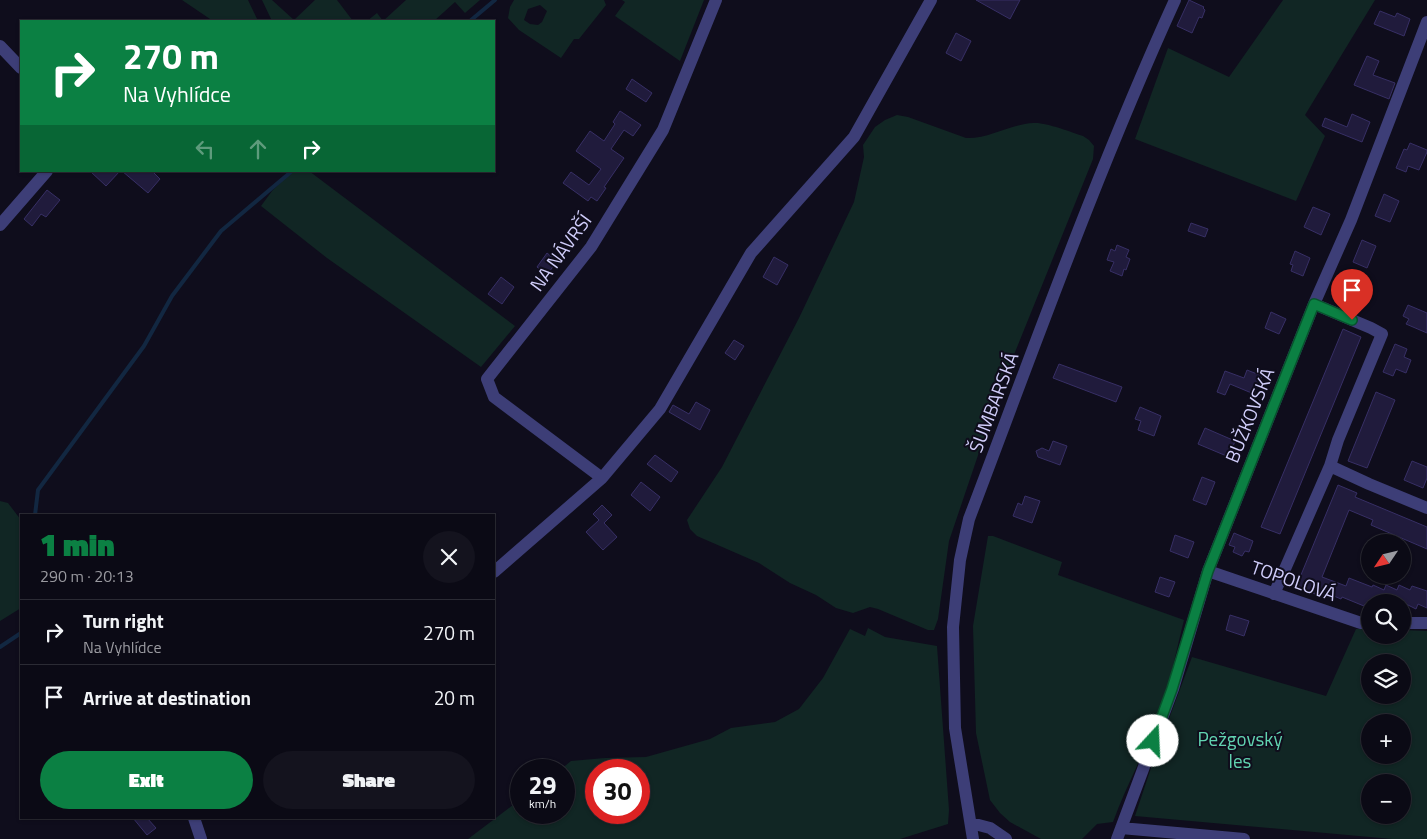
<!DOCTYPE html>
<html lang="en">
<head>
<meta charset="utf-8">
<style>
	:root { --surface:#0b0a15; --page:#14131e; --text:#f1f3f6; --muted:#9a9aa0; --line:#2b2b34; --accent:#0b8043 }
	body { margin:0; font-family:"Titillium Web",sans-serif; background:var(--page); color:var(--text); height:100vh; display:flex; flex-direction:column; font-size:19px; white-space:nowrap }
	* { box-sizing:border-box; margin:0 }
	p { font-size:16px; color:var(--muted) }
	.icon { flex:none; width:28px; height:28px; fill:none; stroke:currentColor; stroke-width:2; stroke-linecap:round; stroke-linejoin:round }
	.map { position:relative; flex:1; overflow:hidden }
	.details { position:absolute; left:20px; top:514px; width:475px; height:305px; display:flex; flex-direction:column; background:var(--surface); border-radius:0px; box-shadow:0 1px 4px #0004,0 0 0 1px var(--line) }
	.details>* { flex:none }
	.hud { position:absolute; left:20px; top:20px; width:475px; height:152px; border-radius:0px; box-shadow:0 1px 4px #0004,0 0 0 1px var(--line); background:#0b8043; color:#fff; overflow:hidden }
	.needle { width:32px; rotate:235deg }
	.tools { position:absolute; left:1361px; top:534px; display:grid; gap:10px }
	.tools a { display:grid; place-items:center; width:50px; height:50px; border-radius:50%; background:var(--surface); box-shadow:0 1px 4px #0004,0 0 0 1px var(--line); font-size:25px }
	.speed { position:absolute; left:510px; top:759px; display:flex; gap:10px; font-size:25px; font-weight:700; text-align:center }
	.speed>* { display:grid; place-content:center; width:65px; height:65px; border-radius:50%; background:var(--surface); box-shadow:0 1px 4px #0004,0 0 0 1px var(--line); line-height:1 }
	.speed small { font-size:12px; font-weight:400 }
	.speed .limit { border:8px solid #d22; background:#fff; color:#111 }
	.pin { position:absolute; display:grid; place-items:center; width:42px; height:42px; color:#fff; margin:-51px -21px; border-radius:50% 50% 50% 0; rotate:-45deg; box-shadow:0 0 5px #0007 }
	.pin .icon { rotate:45deg }
	.me { position:absolute; width:55px; margin:-28px; rotate:20deg; stroke-linejoin:round; filter:drop-shadow(0 0 4px #0008) }
	.turn { display:flex; align-items:center; gap:18px; height:105px; padding:0 20px; font-size:22px }
	.turn .icon { width:65px; height:65px; stroke-width:2.5 }
	.turn b { display:block; font-size:35px; line-height:42px }
	.lanes { display:flex; align-items:center; height:48px; padding:0 20px; background:#0003; justify-content:center; gap:25px; direction:ltr }
	.lanes .off { opacity:.35 }
	.round { display:grid; place-items:center; flex:none; width:52px; height:52px; border-radius:26px; background:var(--page) }
	.head { display:flex; align-items:center; justify-content:space-between; height:85px; padding:0 20px }
	h1 { font-size:30px; font-weight:800; line-height:38px; color:var(--accent) }
	.button { display:flex; gap:10px; margin-top:auto; padding:10px 20px }
	.button a { flex:1; height:58px; border-radius:30px; background:var(--accent); color:#fff; font-size:20px; font-weight:800; line-height:58px; text-align:center }
	.button a+a { background:var(--page); color:var(--text) }
	ul { padding:0; list-style:none }
	li { display:flex; align-items:center; gap:15px; height:65px; padding:0 20px; border-top:1px solid var(--line) }
	li div { flex:1 }
	li b { display:block; font-size:19px }
	li em { font-style:normal }
	.map>svg:first-child { display:block }
	.green { fill:#112624; fill-rule:evenodd }
	.lines { fill:none; stroke-linecap:round; stroke-linejoin:round }
	.stream { stroke:#122741; stroke-width:4 }
	.building { fill:#201b3c; stroke:#372f65 }
	.minor { stroke:#3d3e77; stroke-width:12 }
	.route-casing { stroke:#07532c; stroke-width:12 }
	.route { stroke:#0b8043; stroke-width:9 }
	.labels { text-anchor:middle; dominant-baseline:central; stroke-width:4; stroke-linejoin:round; paint-order:stroke }
	.street-label { font-size:19px; fill:#d0cdfa; stroke:#0f0d1c }
	.park-label { font-size:19px; fill:#61d3b0; stroke:#0f0d1c }
</style>
</head>
<body>
<div class="map">
<svg width="1427" height="839" viewBox="0 0 1427 839">
	<rect width="100%" height="100%" fill="#0f0d1c"/>
	<path class="green" d="M182 0H248L258 21H213Z
		M262 0H272L294 20 315 0H337L353 21H272Z
		M406 0H480L465 13 455 2 434 21H367L377 13 383 21Z
		M514 0H604L606 5 579 39H574L561 58 519 30 508 18 510 7ZM540 5 547 11 542 22 538 25 530 24 524 20 528 9Z
		M622 0H704L680 61 615 16 625 2Z
		M1283 0H1375L1305 115 1325 136 1296 201 1135 139 1168 48 1229 77Z
		M897 115 908 117 966 138C990 139 1010 124 1034 123 1045 122 1071 132 1083 136L1089 140 1094 146 1093 159 1001 387 993 400V411L949 541 938 619 934 630H928L878 609 870 607 853 613 836 608 816 595 790 583 759 563 697 536 690 529 687 520 722 467 799 318 854 202 864 157 863 145 875 127 885 120Z
		M286 171H309L515 326 481 367 327 258 261 206 272 191 289 174Z
		M0 501 8 503 21 520V608L0 621Z
		M988 536H993L1062 562 1058 575 1184 620C1176 651 1170 685 1158 716 1145 752 1126 786 1113 822L1097 824 1082 839H1041L1010 822 1000 813 990 800 976 733 973 626Z
		M868 628 885 637 937 646 949 810 948 824 900 839H468L521 799V812H564V770H560L571 761 605 758 646 757 710 739 731 728 775 722 799 709 823 678 850 629 865 636ZM596 770H639V812H596Z
		M1356 629H1370V635H1402L1403 630 1427 631V839H1392L1135 816 1154 759 1192 657 1326 696ZM1370 662H1402V695H1370ZM1370 722H1402V755H1370ZM1370 782H1402V815H1370Z"/>
	<g class="lines">
		<path class="stream" d="M470 21 495 0
			M35 515 38 490 144 346 172 296 221 231 292 171
			M0 647 21 633"/>
	</g>
	<path class="building" d="M976 0H1020L1010 19Z
		M1189 0 1204 7 1203 8 1205 10 1202 18 1199 17 1192 33 1177 26Z
		M1380 11 1395 17 1397 13 1410 19 1404 36 1374 24Z
		M956 33 971 41 961 61 946 53Z
		M1367 56 1379 61 1373 75 1395 83 1389 99 1354 85Z
		M632 79 652 93 646 102 626 89Z
		M620 111 641 125 633 136 624 130 611 149 624 158 604 187 606 188 597 201 591 197 588 201 563 183 571 172 589 185 601 169 576 151 590 131 604 141 615 124 613 122Z
		M1352 114 1370 122 1362 142 1322 126 1325 118 1347 127Z
		M1410 143 1427 150V152L1419 170 1408 166 1406 172 1396 168 1404 149 1407 150Z
		M90 171H120L106 186Z
		M122 171H152L160 179 148 193Z
		M47 190 60 200 46 217 41 214 32 226 24 219Z
		M1384 194 1399 201 1390 222 1375 216Z
		M1313 207 1330 214 1321 235 1304 227Z
		M1191 223 1208 229 1205 237 1188 231Z
		M1362 240 1376 246 1367 268 1353 262Z
		M1117 245 1129 250 1126 257 1130 259 1126 270 1124 269 1122 276 1110 271 1114 262 1107 260 1111 249 1115 251Z
		M1295 251 1310 258 1303 276 1291 271 1293 265 1290 264Z
		M547 253 557 261 547 275 537 267Z
		M774 257 788 265 777 285 763 277Z
		M501 277 514 287 502 304 488 294Z
		M1408 305 1427 313V333L1406 324 1409 319 1403 316Z
		M1271 312 1286 319 1279 334 1265 328Z
		M1343 329 1361 337 1280 534 1261 527Z
		M734 340 744 346 735 360 725 353Z
		M1395 344 1407 349 1404 357 1411 360 1406 373 1396 369 1393 376 1383 372Z
		M1059 364 1122 387 1116 402 1053 378Z
		M1247 370 1262 376 1254 394 1230 384 1225 395 1217 392 1225 371 1244 378Z
		M1376 392 1395 400 1367 468 1348 461Z
		M696 402 710 410 700 430 669 412 673 405 689 414Z
		M1140 407 1161 416 1154 436 1138 430 1141 421 1135 419Z
		M1205 428 1235 441 1229 457 1198 444Z
		M1053 441 1067 446 1060 465 1038 457 1036 451 1042 448 1049 451Z
		M655 455 678 472 671 482 647 464Z
		M1412 461 1427 467V478L1423 488 1404 480Z
		M1202 477 1215 482 1206 505 1193 500Z
		M641 482 660 497 650 511 631 495Z
		M1338 485 1357 493 1355 497 1427 527V549L1371 525 1373 520 1349 510 1322 577 1346 586 1349 578 1372 587 1373 585 1384 590 1386 585 1397 590 1399 585 1410 590 1412 586 1427 591V608L1418 604 1416 609 1402 602H1370V606L1365 604 1364 606 1342 597 1341 599 1317 589 1315 594 1296 587Z
		M1025 496 1040 501 1032 523 1013 516 1018 503 1022 505Z
		M602 505 612 515 604 523 617 537 603 550 586 532 599 520 593 514Z
		M1234 533 1253 541 1249 552 1245 551 1242 556 1233 552 1235 547 1229 545Z
		M1175 535 1194 542 1188 558 1170 551Z
		M1160 577 1175 582 1169 597 1155 592Z
		M1230 615 1249 621 1244 636 1226 630Z
		M133 818H147L156 828 147 835Z"/>
	<g class="lines">
		<path class="minor" d="M0 46 21 68
			M0 225 47 171
			M1330 466 1369 484 1427 508
			M602 478 494 397 487 379 591 247 663 130 716 0
			M1208 571 1361 623H1370
			M494 572 602 478 660 409 751 253 854 137 931 0
			M1274 594 1330 466 1338 440 1382 334 1371 328 1314 304
			M1402 623H1427
			M194 818 201 839
			M971 823 990 828 1006 839
			M1121 828 1244 839
			M973 839 955 728 953 627 960 560 969 519C1035 345 1098 169 1175 0
			M1117 839 1173 689 1208 571 1314 304 1351 220 1427 22"/>
	</g>
	<g class="lines">
		<g class="route-casing">
			<path id="route" d="M1153 741 1172 689 1208 571 1314 304 1352 320"/>
		</g>
		<use href="#route" class="route"/>
	</g>
	<g class="labels">
		<g class="street-label">
			<text transform="translate(560 252) rotate(-54)">NA NÁVRŠÍ</text>
			<text transform="translate(993 402) rotate(-69)">ŠUMBARSKÁ</text>
			<text transform="translate(1249 415) rotate(-68)">BUŽKOVSKÁ</text>
			<text transform="translate(1294 580) rotate(19)">TOPOLOVÁ</text>
		</g>
		<g class="park-label">
			<text x="1240" y="738">Pežgovský<tspan x="1240" dy="22">les</tspan></text>
		</g>
	</g>
</svg>
<div class="tools">
<a><svg class="needle" viewBox="-14 -14 28 28"><path d="M0-13l5 13h-10z" fill="#e53935"/><path d="M0 13l5-13h-10z" fill="#9a9aa0"/></svg></a>
<a><svg class="icon" aria-label="search" viewBox="0 0 24 24"><circle cx="10" cy="10" r="6"/><path d="M15 15l6 6"/></svg></a>
<a><svg class="icon" aria-label="layers" viewBox="0 0 24 24"><path d="M12 4l9 5-9 5-9-5zM3 14l9 5 9-5"/></svg></a>
<a>+</a>
<a>−</a>
</div>
<div class="speed"><div>29<small>km/h</small></div><div class="limit">30</div></div>
<div class="pin" style="left:1352px;top:320px;background:#d93025"><svg class="icon" aria-label="arrive" viewBox="0 0 24 24"><path d="M6 21V4h12l-3 4 3 4H6"/></svg></div>
<svg class="me" style="left:1153px;top:741px" viewBox="-20 -20 40 40"><circle r="19" fill="#fff"/><path d="M0-13L10 11 0 6-10 11z" fill="#0b8043"/></svg>
<div class="hud">
<div class="turn"><svg class="icon" aria-label="right" viewBox="0 0 24 24"><path d="M7 20v-9h11M14 6l5 5-5 5"/></svg><div><b>270 m</b>Na Vyhlídce</div></div>
<div class="lanes"><svg class="icon off" aria-label="left" viewBox="0 0 24 24"><path d="M17 20v-9H6M10 6l-5 5 5 5"/></svg><svg class="icon off" aria-label="ahead" viewBox="0 0 24 24"><path d="M12 20V5M6 11l6-6 6 6"/></svg><svg class="icon" aria-label="right" viewBox="0 0 24 24"><path d="M7 20v-9h11M14 6l5 5-5 5"/></svg></div>
</div>
<section class="details">
<div class="head"><div><h1>1 min</h1><p>290 m · 20:13</p></div><a class="round"><svg class="icon" aria-label="close" viewBox="0 0 24 24"><path d="M6 6l12 12M18 6L6 18"/></svg></a></div>
<ul>
<li><svg class="icon" aria-label="right" viewBox="0 0 24 24"><path d="M7 20v-9h11M14 6l5 5-5 5"/></svg><div><b>Turn right</b><p>Na Vyhlídce</p></div><em>270 m</em></li>
<li><svg class="icon" aria-label="arrive" viewBox="0 0 24 24"><path d="M6 21V4h12l-3 4 3 4H6"/></svg><div><b>Arrive at destination</b></div><em>20 m</em></li>
</ul>
<div class="button"><a>Exit</a><a>Share</a></div>
</section>
</div>
</body>
</html>
